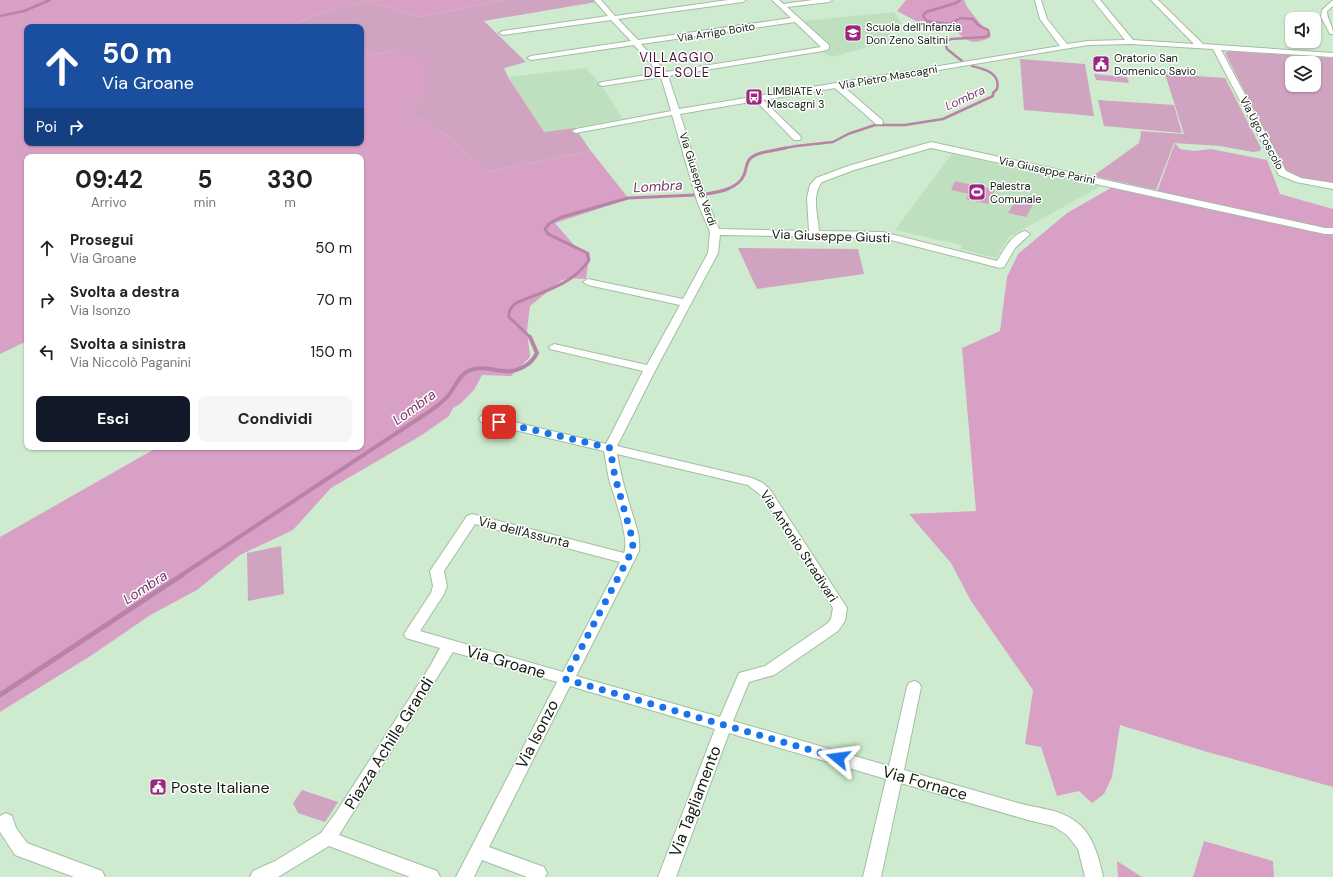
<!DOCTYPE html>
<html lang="it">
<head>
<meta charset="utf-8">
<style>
	:root { --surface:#fff; --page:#f6f6f6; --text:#222; --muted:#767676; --accent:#111827 }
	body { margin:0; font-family:"DM Sans",sans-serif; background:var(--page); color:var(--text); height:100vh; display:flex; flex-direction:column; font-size:15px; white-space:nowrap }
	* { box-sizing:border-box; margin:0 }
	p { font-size:13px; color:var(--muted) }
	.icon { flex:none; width:22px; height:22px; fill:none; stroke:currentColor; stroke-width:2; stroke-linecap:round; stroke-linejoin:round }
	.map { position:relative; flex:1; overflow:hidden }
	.panel { position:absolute; left:24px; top:154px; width:340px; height:296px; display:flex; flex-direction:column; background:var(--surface); border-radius:8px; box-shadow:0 1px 3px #0004 }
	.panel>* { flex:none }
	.top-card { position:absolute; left:24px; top:24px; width:340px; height:122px; border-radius:8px; box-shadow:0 1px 3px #0004; background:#1a4fa0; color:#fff; overflow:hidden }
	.buttons { position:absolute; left:1285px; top:12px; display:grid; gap:8px }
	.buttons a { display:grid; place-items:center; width:36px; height:36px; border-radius:8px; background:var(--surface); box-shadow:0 1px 3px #0004; font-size:20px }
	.pin { position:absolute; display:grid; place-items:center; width:34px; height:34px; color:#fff; margin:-17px; border-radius:8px; box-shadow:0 2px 6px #0006 }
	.me { position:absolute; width:44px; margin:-22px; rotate:286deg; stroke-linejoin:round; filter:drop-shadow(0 0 3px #0008) }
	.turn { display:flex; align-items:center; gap:14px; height:84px; padding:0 12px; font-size:18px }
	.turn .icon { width:52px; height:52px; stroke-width:2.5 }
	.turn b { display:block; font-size:28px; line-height:34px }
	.then { display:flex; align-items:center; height:38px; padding:0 12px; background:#0003; gap:8px; font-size:15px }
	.eta { display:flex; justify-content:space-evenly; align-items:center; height:68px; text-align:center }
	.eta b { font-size:24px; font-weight:700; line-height:28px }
	.action { display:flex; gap:8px; margin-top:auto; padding:8px 12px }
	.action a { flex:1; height:46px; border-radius:8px; background:var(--accent); color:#fff; font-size:16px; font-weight:700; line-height:46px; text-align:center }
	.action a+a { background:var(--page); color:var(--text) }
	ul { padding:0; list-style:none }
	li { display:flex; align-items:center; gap:12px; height:52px; padding:0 12px }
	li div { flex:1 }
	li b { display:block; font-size:15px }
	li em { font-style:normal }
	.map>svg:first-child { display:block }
	.built { fill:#bee0bf }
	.green { fill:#d0a3c1; fill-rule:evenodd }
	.forest { fill:#d9a0c6 }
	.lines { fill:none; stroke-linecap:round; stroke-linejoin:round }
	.stream-far3 { stroke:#b982a7; stroke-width:2.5 }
	.stream-far2 { stroke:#b982a7; stroke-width:3 }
	.stream-far1 { stroke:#b982a7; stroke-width:4 }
	.stream { stroke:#b982a7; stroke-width:5 }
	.street-casing { stroke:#a2bda3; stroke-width:2 }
	.street { fill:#fff; fill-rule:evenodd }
	.route { stroke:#1a73e8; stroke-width:7; stroke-dasharray:0 12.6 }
	.labels { text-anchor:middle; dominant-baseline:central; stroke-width:3; stroke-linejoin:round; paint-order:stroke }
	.far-poi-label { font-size:11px; fill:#111b11; stroke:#fff; text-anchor:start }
	.far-street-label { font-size:11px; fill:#111b11; stroke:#fff }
	.far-water-label { font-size:12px; font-style:italic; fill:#793566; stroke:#fff }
	.far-quarter-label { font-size:13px; letter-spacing:1px; fill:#4a123c; stroke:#fff }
	.street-label { font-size:13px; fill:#111b11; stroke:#fff }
	.water-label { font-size:14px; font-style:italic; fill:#793566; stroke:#fff }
	.near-street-label { font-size:16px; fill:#111b11; stroke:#fff }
	.near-poi-label { font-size:16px; fill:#111b11; stroke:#fff; text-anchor:start }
</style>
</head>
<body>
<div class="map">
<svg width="1333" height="877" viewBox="0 0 1333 877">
	<rect width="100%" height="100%" fill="#ceebcf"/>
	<path class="built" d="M894 12 902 24 878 28 900 38 832 57 822 52 828 51 830 46 804 21Z
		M586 68 602 86 623 119 544 133 508 77Z
		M952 154 1101 186 1009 237 996 258 960 249 962 245 895 230Z"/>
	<path class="green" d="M504 0H594L596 2 484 21 526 62 504 68 508 77 544 132 575 128 591 151 487 172 446 135 407 112 426 92 401 49 361 56V27H289L317 14 366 1 420 17Z
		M1229 51 1333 58V185L1292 176 1286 172 1225 53ZM1292 63H1314V85H1292Z
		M1020 59 1085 64 1094 116 1024 110Z
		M1094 74 1127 77 1129 83 1096 80Z
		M1165 74 1225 78 1261 148 1260 151 1253 152 1220 146 1174 143 1156 190 1093 176 1139 143 1141 134 1140 131 1184 134Z
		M1098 100 1174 105 1182 133 1104 126Z
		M955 181 995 190 988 204 966 199 969 194 951 190Z
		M1016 199 1034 203 1026 217 1008 213Z
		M738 248 858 249 864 274 757 289Z
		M281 546 284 594 248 601 247 553Z
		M302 790 338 802 325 822 298 813 293 803Z"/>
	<path class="forest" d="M0 0H504L420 17 366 1 317 14 289 27H27V143H361V56L401 49 429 59 426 92 407 112 446 135 487 172 591 151 629 199 555 223 574 245 590 253 586 279 569 278 561 281 530 306 527 330 530 357 511 376 482 375 474 390 460 404 453 408 449 416 422 435 331 488 293 530 240 555 197 590 152 614 92 655 0 712V537L158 447H361V157H27V341L0 354Z
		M906 0H964L967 7 991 37C974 45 968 43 955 30L929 28 897 11Z
		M1175 143 1180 149 1194 151 1211 149 1267 160 1280 194 1333 209V787L1204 751 1120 725 1112 777 1104 794 1092 803 1079 791 1057 796 1041 747 1025 744 1033 690 971 601 951 563 909 514 976 511 962 348 1000 331 1007 277 1018 254 1067 213 1111 188 1155 197Z
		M1204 841 1273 861 1274 877H1193Z
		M1117 861 1142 877H1118Z"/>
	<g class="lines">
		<path class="stream-far3" d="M960 0 956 3 926 12 923 16 927 21 949 24 961 18 973 19 978 25 988 30 989 35 985 37 951 39 945 42 947 49 962 61
			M0 16 24 11 50 0
			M780 149 796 146 833 142 848 134 875 125H905L943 119 993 96V93L997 89C1001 73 984 69 972 66"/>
		<path class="stream-far2" d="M706 194C719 192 738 189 744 175 746 171 746 164 749 160 756 151 775 151 785 148
			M531 338 509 317C508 311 511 307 516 303 541 292 573 285 589 260L587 253 548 234 545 229 550 223 562 217 628 198 695 195"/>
		<path class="stream-far1" d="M180 576 430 411C436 407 442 402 447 397 456 387 459 372 474 369 493 365 505 378 525 366 530 363 534 359 537 353L530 337"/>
		<path class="stream" d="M0 695 182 575"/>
		<g class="street-casing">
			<path id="street" d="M594 0H601L615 16 728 0H746L743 2 618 19 638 40 791 18 772 0H779L783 4 813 0H832L829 2 787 7 829 45V49L823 51 668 76 679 109 1060 46 1040 19 1035 0H1041L1047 19 1067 44 1088 41 1125 40 1093 0H1100L1133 40 1194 44 1151 0H1158L1203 44 1333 53V57L1221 50 1286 171 1301 178 1333 183V189L1296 182 1279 175 1213 49 1131 44 1088 45 843 86 882 120 883 122 882 124H876L835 88 763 100 800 136 801 138 800 140H794L756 101 680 114 707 201 719 229 809 231 807 198 810 185 816 178 848 166 931 142 1325 228H1333V234H1325L931 148 854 170 822 182C811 196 818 215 819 231L883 232 997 261C1004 250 1012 234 1025 231L1030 234 1015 248 1004 267 1000 268 883 238 720 235 718 253 656 369 617 446 752 478 763 483 771 491 847 608 845 621 838 631 774 675 749 682 733 721 889 766 907 687 909 683 914 681 919 683 921 687 904 770C942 781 980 792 1018 803 1039 809 1063 809 1080 825 1094 838 1099 859 1103 877H1085L1078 849 1067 835 1053 826 1028 820 901 783 881 877H863L886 779 729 733 676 877H658L715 729 570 686 489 847 544 867 547 873 545 877H527L482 860 474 877H456L557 682 453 652 339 835 437 871 440 877H410L329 846 278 877H250L253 871 275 861 321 833 337 811 429 668 440 648 406 638 404 634 431 593 433 586 430 571 467 516 472 514 624 553C630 539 614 496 609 479 607 470 606 461 604 451L485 423 481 422 479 419 481 416 485 415 606 444 643 371 550 349 549 347 554 344 647 365 680 305 588 285 583 282 588 279 683 299 708 253 710 232 697 201 672 115 576 133 572 131 576 129 671 111 661 77 602 86 598 84 602 82 659 73 634 45 531 60 527 58 531 56 631 41 611 20 503 35 499 33 503 31 608 16ZM795 22 821 47 666 72 641 44ZM617 454 748 485 763 497 833 608 831 619 828 623 765 666 739 673 720 717 576 676 639 551C641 535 633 518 629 503 624 487 620 471 617 454ZM475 524 620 562 563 672 420 631 444 594 447 586 444 571Z
				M1333 0V6L1327 11C1327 20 1333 25 1333 34H1330L1321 17 1322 10Z
				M6 813 12 816 16 828 27 843 102 871 105 877H74L15 855 0 832V816Z"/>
		</g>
		<use href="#street" class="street"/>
	</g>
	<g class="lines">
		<path class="route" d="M499 422 610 448 615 477 631 534 633 544 632 551 565 679 838 758"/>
	</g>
	<defs>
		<g id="school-square" transform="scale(0.9)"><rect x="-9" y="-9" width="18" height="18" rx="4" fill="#9c2680" stroke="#fff"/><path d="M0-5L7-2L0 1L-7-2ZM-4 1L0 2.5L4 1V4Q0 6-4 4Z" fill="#fff"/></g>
		<g id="civic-square" transform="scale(0.9)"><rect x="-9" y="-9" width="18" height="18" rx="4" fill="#9c2680" stroke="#fff"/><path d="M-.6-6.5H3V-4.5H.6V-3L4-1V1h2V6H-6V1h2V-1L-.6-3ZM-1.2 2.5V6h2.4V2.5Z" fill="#fff"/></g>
		<g id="bus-square" transform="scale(0.9)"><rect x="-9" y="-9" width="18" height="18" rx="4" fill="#9c2680" stroke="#fff"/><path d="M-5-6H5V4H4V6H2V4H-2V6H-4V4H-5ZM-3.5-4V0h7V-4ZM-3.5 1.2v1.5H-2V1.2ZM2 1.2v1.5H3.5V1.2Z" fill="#fff"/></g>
		<g id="stadium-square" transform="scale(0.9)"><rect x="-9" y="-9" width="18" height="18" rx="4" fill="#9c2680" stroke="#fff"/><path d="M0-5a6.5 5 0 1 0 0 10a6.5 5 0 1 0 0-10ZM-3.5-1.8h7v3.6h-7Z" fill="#fff"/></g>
	</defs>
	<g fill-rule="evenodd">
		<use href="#school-square" x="853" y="33"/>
		<use href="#civic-square" x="1101" y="64"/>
		<use href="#bus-square" x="754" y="97"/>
		<use href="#stadium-square" x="977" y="192"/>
		<use href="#civic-square" x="158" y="787"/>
	</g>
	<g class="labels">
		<g class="far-poi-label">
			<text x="866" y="27">Scuola dell'Infanzia<tspan x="866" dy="13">Don Zeno Saltini</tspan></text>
			<text x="1114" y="58">Oratorio San<tspan x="1114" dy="13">Domenico Savio</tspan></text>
			<text x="767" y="91">LIMBIATE v.<tspan x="767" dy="13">Mascagni 3</tspan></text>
			<text x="990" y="186">Palestra<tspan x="990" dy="13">Comunale</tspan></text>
		</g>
		<g class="far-street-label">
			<text transform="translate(716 32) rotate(-9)">Via Arrigo Boito</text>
			<text transform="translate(888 77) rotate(-10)">Via Pietro Mascagni</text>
			<text transform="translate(1262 133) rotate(62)">Via Ugo Foscolo</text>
			<text transform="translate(1047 170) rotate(12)">Via Giuseppe Parini</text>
			<text transform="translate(698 179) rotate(72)">Via Giuseppe Verdi</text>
		</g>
		<g class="far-water-label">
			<text transform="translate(965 98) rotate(-25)">Lombra</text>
		</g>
		<g class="far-quarter-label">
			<text x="677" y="57">VILLAGGIO<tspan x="677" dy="15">DEL SOLE</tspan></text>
		</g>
		<g class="street-label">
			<text transform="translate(831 236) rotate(2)">Via Giuseppe Giusti</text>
			<text transform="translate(524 532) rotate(14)">Via dell'Assunta</text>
			<text transform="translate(799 546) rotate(57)">Via Antonio Stradivari</text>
		</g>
		<g class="water-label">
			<text transform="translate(658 186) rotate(-3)">Lombra</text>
			<text transform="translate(414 407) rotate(-36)">Lombra</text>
			<text transform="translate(145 587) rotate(-33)">Lombra</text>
		</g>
		<g class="near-street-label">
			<text transform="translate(506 662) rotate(16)">Via Groane</text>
			<text transform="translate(537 734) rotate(-63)">Via Isonzo</text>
			<text transform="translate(389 743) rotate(-58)">Piazza Achille Grandi</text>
			<text transform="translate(925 783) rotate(16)">Via Fornace</text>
			<text transform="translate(695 801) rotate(-69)">Via Tagliamento</text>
		</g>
		<g class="near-poi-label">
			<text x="171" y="787">Poste Italiane</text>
		</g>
	</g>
</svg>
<div class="buttons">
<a><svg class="icon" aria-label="sound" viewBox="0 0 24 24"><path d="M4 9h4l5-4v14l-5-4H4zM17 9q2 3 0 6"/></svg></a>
<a><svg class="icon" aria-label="layers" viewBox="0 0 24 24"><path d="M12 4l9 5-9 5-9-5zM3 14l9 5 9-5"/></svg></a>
</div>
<div class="pin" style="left:499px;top:422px;background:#d93025"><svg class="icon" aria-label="arrive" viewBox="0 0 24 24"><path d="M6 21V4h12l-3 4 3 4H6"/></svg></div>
<svg class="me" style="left:838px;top:758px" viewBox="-20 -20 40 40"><path d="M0-17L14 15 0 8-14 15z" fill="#1a73e8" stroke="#fff" stroke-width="4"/></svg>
<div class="top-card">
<div class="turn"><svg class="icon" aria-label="ahead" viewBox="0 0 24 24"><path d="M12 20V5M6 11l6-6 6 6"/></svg><div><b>50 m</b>Via Groane</div></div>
<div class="then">Poi<svg class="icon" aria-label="right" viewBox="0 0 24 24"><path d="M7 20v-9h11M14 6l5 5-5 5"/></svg></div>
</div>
<section class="panel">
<div class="eta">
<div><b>09:42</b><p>Arrivo</p></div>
<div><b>5</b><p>min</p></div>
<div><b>330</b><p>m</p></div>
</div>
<ul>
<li><svg class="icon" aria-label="ahead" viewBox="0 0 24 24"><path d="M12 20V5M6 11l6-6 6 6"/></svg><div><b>Prosegui</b><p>Via Groane</p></div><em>50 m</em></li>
<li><svg class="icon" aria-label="right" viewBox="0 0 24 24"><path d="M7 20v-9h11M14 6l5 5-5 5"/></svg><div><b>Svolta a destra</b><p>Via Isonzo</p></div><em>70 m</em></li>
<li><svg class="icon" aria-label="left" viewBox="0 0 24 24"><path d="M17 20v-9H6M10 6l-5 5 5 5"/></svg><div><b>Svolta a sinistra</b><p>Via Niccolò Paganini</p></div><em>150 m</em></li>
</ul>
<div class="action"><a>Esci</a><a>Condividi</a></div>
</section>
</div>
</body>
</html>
